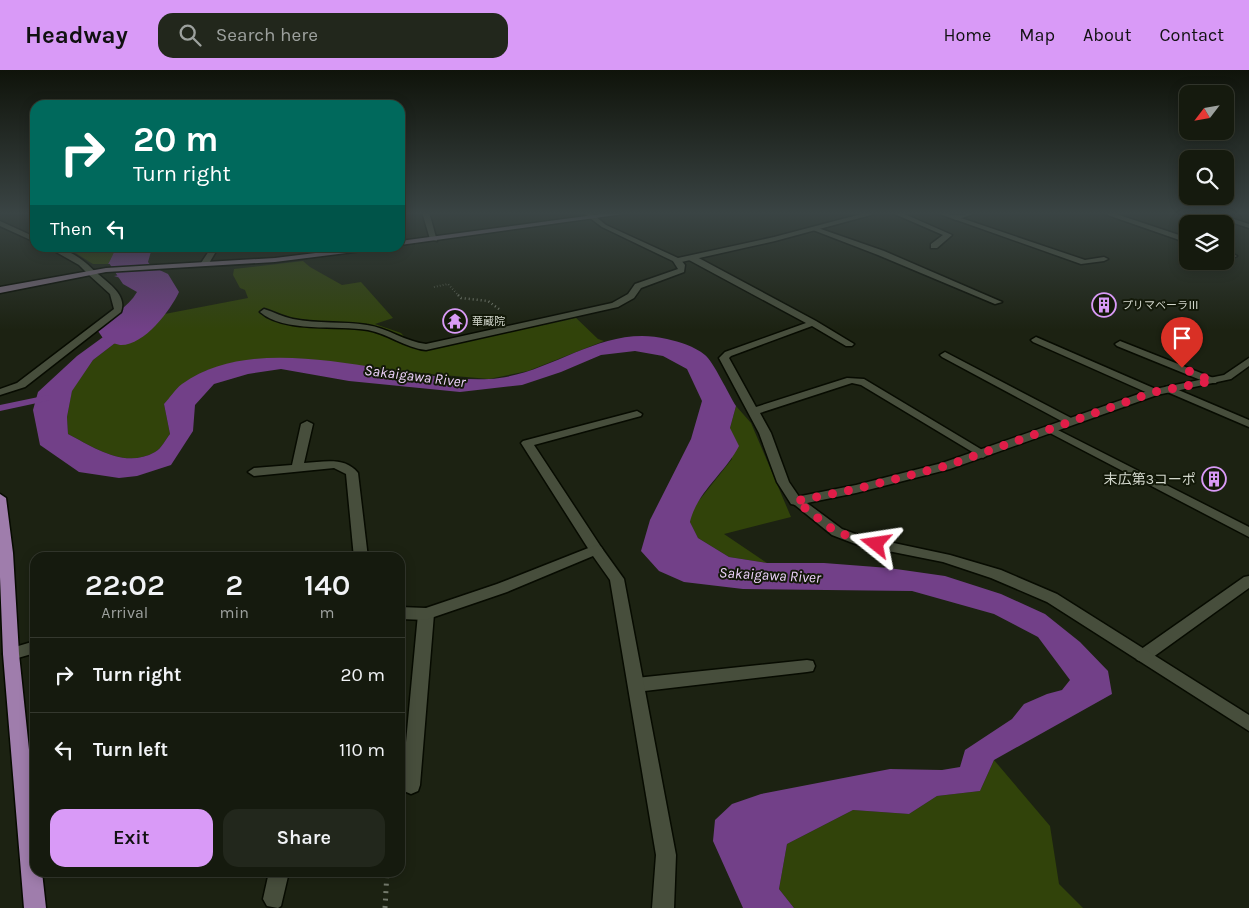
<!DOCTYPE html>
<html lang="en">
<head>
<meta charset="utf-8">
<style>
	:root { --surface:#151a0e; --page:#22271c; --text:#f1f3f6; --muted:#9da19e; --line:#34382e; --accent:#d99af7 }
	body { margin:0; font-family:Karla,"Noto Sans JP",sans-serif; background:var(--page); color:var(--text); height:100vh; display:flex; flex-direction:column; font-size:19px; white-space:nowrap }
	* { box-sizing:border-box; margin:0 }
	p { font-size:16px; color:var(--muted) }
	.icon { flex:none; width:28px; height:28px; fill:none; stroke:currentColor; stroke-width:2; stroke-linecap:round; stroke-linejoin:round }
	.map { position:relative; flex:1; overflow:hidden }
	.side { position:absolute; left:30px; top:482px; width:375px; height:325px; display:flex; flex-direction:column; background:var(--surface); border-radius:15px; box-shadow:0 2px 12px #0003,0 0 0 1px var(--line) }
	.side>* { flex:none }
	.top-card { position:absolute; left:30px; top:30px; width:375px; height:152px; border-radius:15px; box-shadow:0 2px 12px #0003,0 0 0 1px var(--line); background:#00695c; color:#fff; overflow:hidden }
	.needle { width:32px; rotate:239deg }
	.tools { position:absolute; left:1179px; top:15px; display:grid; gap:10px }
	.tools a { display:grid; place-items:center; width:55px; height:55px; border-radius:10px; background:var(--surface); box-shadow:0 2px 12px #0003,0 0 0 1px var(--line); font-size:25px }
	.pin { position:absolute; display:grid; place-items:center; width:42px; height:42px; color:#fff; margin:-51px -21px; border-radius:50% 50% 50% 0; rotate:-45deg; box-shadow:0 0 5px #0007 }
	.pin .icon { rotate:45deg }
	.me { position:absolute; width:55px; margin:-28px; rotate:285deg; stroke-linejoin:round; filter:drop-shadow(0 0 4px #0008) }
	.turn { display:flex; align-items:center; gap:18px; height:105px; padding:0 20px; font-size:22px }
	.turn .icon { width:65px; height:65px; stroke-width:2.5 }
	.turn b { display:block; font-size:35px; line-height:42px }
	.then { display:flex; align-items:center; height:48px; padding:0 20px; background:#0003; gap:10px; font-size:19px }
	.eta { display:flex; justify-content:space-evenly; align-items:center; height:85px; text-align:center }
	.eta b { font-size:30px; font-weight:600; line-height:35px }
	.button { display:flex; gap:10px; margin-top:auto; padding:10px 20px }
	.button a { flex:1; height:58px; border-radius:15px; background:var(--accent); color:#111; font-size:20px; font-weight:600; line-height:58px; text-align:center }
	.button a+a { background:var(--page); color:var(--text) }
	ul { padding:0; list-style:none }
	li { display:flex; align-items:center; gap:15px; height:75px; padding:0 20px; border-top:1px solid var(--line) }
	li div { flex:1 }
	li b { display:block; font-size:19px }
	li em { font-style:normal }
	header { display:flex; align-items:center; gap:30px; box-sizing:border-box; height:70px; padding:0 25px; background:var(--accent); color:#111 }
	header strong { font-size:24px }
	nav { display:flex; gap:28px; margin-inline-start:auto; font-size:18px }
	.search { width:350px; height:45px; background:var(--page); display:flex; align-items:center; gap:12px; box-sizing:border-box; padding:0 18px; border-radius:15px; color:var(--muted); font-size:19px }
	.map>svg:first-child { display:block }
	.green { fill:#31430a }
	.water { fill:#724088 }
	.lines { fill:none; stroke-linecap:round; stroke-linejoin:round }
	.stream { fill:#724088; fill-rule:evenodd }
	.river { fill:#724088; fill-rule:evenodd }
	.service-casing { stroke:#070b01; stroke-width:3 }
	.minor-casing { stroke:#070b01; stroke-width:3 }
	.secondary-casing { stroke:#070b01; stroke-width:3 }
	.primary-casing { stroke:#070b01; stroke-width:3 }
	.path-far2 { stroke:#747a6c; stroke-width:2; stroke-dasharray:0.5 2.5; stroke-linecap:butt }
	.path-far1 { stroke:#747a6c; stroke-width:2.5; stroke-dasharray:1 3; stroke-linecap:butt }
	.path { stroke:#747a6c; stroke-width:5; stroke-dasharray:2 5.5; stroke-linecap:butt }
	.service { fill:#474e3c; fill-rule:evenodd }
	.minor { fill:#474e3c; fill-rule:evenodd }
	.secondary { fill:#736574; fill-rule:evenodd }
	.primary { fill:#9f7dac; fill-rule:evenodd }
	.route { stroke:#e11d48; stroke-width:9; stroke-dasharray:0 16.2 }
	.labels { text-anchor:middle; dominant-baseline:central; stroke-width:4; stroke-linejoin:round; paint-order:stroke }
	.far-poi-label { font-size:11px; fill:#d2d7cc; stroke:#131909; text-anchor:start }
	.poi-label { font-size:14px; fill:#d2d7cc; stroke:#131909; text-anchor:end }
	.water-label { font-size:15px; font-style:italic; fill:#edd2fb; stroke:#131909 }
</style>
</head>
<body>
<header>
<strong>Headway</strong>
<div class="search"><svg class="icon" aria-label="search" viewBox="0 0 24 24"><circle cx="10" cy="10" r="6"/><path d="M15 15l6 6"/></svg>Search here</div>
<nav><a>Home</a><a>Map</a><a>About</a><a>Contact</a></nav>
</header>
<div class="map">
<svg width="1249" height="838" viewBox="0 0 1249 838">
	<rect width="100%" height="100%" fill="#1c2212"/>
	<path class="green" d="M88 178H119L108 194H93L74 182Z
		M303 191 310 197 342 215 361 212 393 248 375 254 401 263 411 274 421 278 573 245 598 269 604 271 528 301 489 309 397 301 333 292 263 289 232 293 205 301 164 334 170 364C166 369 161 379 155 382 125 399 95 378 68 364L67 347 72 320 93 290 149 247 248 228 245 220 240 218 233 205 234 199Z
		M736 336 751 353 791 447 724 464 767 493 729 487 698 468 690 452 693 438 732 389 730 358Z
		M994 690 1050 756 1059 814 1083 838H794L779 819 787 774 853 740 909 744 937 726 980 721Z"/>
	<path class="water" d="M119 178H147L142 192 108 194Z
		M146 201 165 211 168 228 149 247 93 290 72 321 67 347 68 364C95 378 125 399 155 382 161 379 166 369 170 364L164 334C170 328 175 319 182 314 265 256 395 313 489 309 551 306 602 253 667 269 680 272 694 276 705 285 713 291 729 325 736 336L730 358 739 376C725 403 697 422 690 452L698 468 729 487 767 493H824L889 498 945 506 1001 524 1045 544 1080 572 1108 601 1112 624 994 690 980 721 937 726 909 744 853 740 787 774 779 819 794 838H743L713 771 715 750 732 734 761 724 890 699 942 700 960 697 965 680 1012 649 1024 634 1047 624 1062 620 1070 610 1038 567 994 544 912 521 743 519 684 512 659 501 641 481 650 450 691 369 702 331 687 299 663 286 635 281 601 285 561 302 522 315 460 322 349 311 281 299 248 304 214 314 195 335 193 361 171 395 137 406 119 408 79 402 40 375 33 340 38 322 77 286 132 246 148 226 141 214 114 206Z"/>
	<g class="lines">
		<path class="stream" d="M48 325 51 326V330L0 341V335Z"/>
		<path class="river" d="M116 178H152L148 192 151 196 168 204 179 222C170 241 144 276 120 275 115 274 110 272 105 271L98 261C109 246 128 238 137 222L123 214 109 193Z"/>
		<g class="service-casing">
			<path id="service" d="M422 142H429L437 171 430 169Z
				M890 142H900L952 165 937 178H931V174L943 165Z
				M1099 142H1110L1188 168V173Z
				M1201 142H1212L1249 154V158Z
				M954 147H958L1085 190 1104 187 1108 189 1104 191 1081 194 954 149Z
				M0 151 35 167V172L0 156Z
				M815 157 884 181 1002 232 995 234 878 185 813 160 811 159Z
				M49 178C65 176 85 190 95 202L88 204 79 195Z
				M1225 181 1237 186 1233 188 1225 186Z
				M689 186H695L816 251 854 274 852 276H846L812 256 731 286 729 288 756 337 847 308 864 309 989 384 983 388 979 386 861 315 852 313 760 343 771 363 789 412 802 431 796 435 791 434 777 412 759 363 719 288 725 282 806 253 689 190Z
				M674 189H680L685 195 684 202 641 218 634 228 618 237 426 280C405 278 389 264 368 260 338 255 283 263 260 242L264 239C274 242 283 247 293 249 318 254 343 251 367 255 388 258 406 272 426 274L612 233 628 224 635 214 678 199 673 191Z
				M1036 267 1158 320 1159 322 1154 325 1150 324 1033 272 1031 270Z
				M1120 271 1216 309 1217 311 1216 313H1208L1117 276 1115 274Z
				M945 282 1075 350 1077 352 1071 355 1067 354 942 287 940 285Z
				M1169 316 1249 350V357L1165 321 1164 319 1165 317Z
				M637 341 642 344 641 346 534 375 603 480 601 483H591L521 373 523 371Z
				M307 351 313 354 304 393C323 392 345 386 358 403L368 488H354L346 404 334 398 254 406 248 402 254 398 292 395 301 354Z
				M1052 357 1249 457V467L1048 362 1046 360Z
				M1249 506V518L1149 590 1143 592 1137 590 1135 586 1137 582 1244 507Z
				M426 538 431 540 434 544 420 715 418 721 411 724 404 721 402 715 418 544 421 540Z
				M807 590 813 591 815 596 813 601 807 602 636 622 630 620 628 615 630 610 636 608Z
				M269 802H289L281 836 278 838 267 836 263 829Z"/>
		</g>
		<g class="minor-casing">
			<path id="minor" d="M582 142H590L606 155 678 188 774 167 869 142H882L775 171 677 193 602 157Z
				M935 142C942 142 948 145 955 145 961 146 972 142 979 142L956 150Z
				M211 178H218L208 195H202L201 193Z
				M88 200H94C105 212 128 223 121 242L25 317 0 325V319L17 313 114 239 110 224 88 204Z
				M1249 288V296L1231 309 1157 325 950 399 856 423 807 433 842 459 861 466 950 485 1001 500 1057 524 1249 645V661L1047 532 991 508 943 492 858 475 832 465 790 431 796 427 856 415 942 393 1150 320 1224 305Z
				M596 475 601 477 624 509 676 785 674 838H652L656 785 610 510 593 486 507 522 431 548 426 550 400 549V537L426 538 497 514Z
				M35 571V583L11 590 5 588 3 584 5 580Z"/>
		</g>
		<g class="secondary-casing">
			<path id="secondary" d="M616 142H638L400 175V171Z
				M356 178H374L370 180 275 192 106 202 0 223V217L106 198 275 188Z"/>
		</g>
		<g class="primary-casing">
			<path id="primary" d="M0 424 6 428 13 483 19 584 35 737V802H42L46 838H24L3 584 0 507Z"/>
		</g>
		<path class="path-far2" d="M434 217 448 214 459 226"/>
		<path class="path-far1" d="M458 225 461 228 488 231 499 239"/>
		<path class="path" d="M385 838 387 802"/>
		<use href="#service" class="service"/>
		<use href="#minor" class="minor"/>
		<use href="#secondary" class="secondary"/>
		<use href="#primary" class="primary"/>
	</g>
	<linearGradient id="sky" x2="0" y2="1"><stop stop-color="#0f130a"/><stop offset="0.55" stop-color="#3a4444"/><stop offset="1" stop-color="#3a4444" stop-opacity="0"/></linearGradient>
	<rect width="1249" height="260" fill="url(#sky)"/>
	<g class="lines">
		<path class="route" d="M876 474 836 462 796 431 856 419 946 396 1154 322 1212 311 1182 298"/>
	</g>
	<defs>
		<g id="building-ring" transform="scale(1.25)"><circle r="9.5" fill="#131909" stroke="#d99af7" stroke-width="1.5"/><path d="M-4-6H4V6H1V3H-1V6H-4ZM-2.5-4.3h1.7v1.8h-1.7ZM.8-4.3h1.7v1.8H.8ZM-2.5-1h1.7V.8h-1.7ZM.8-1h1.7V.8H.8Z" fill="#d99af7"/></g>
		<g id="temple-ring" transform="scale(1.25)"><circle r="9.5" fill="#131909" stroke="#d99af7" stroke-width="1.5"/><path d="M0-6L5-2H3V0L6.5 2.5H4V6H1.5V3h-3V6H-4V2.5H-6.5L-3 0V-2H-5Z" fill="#d99af7"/></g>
	</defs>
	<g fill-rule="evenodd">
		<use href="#building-ring" x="1104" y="235"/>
		<use href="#temple-ring" x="455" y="251"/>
		<use href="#building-ring" x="1214" y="409"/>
	</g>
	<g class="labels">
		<g class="far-poi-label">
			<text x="1122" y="235">プリマベーラⅢ</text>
			<text x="472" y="251">華蔵院</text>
		</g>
		<g class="poi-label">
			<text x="1196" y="409">末広第3コーポ</text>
		</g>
		<g class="water-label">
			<text transform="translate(415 306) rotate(7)">Sakaigawa River</text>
			<text transform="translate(770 505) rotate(3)">Sakaigawa River</text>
		</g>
	</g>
</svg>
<div class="tools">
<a><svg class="needle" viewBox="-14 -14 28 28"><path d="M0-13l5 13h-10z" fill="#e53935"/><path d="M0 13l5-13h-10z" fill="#9da19e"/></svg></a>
<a><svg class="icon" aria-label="search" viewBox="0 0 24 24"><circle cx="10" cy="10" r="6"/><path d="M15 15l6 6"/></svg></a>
<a><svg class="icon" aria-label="layers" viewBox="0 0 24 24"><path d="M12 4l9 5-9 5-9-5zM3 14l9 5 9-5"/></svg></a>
</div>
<div class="pin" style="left:1182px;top:298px;background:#d93025"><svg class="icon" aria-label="arrive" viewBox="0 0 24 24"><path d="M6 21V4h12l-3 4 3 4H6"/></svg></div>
<svg class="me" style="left:876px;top:474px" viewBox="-20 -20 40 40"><path d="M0-17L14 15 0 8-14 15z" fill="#e11d48" stroke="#fff" stroke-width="4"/></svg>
<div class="top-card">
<div class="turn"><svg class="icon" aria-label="right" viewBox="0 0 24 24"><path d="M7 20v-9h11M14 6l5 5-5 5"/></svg><div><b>20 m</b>Turn right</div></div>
<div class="then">Then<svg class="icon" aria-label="left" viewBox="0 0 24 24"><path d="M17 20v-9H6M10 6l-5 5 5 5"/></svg></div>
</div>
<section class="side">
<div class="eta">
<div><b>22:02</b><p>Arrival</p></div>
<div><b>2</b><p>min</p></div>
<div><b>140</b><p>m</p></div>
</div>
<ul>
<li><svg class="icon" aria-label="right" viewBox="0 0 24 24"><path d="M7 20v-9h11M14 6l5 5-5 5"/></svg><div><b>Turn right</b></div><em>20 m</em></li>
<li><svg class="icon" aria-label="left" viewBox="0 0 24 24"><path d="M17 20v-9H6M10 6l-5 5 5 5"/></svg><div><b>Turn left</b></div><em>110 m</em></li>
</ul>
<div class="button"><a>Exit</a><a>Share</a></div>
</section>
</div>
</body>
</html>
